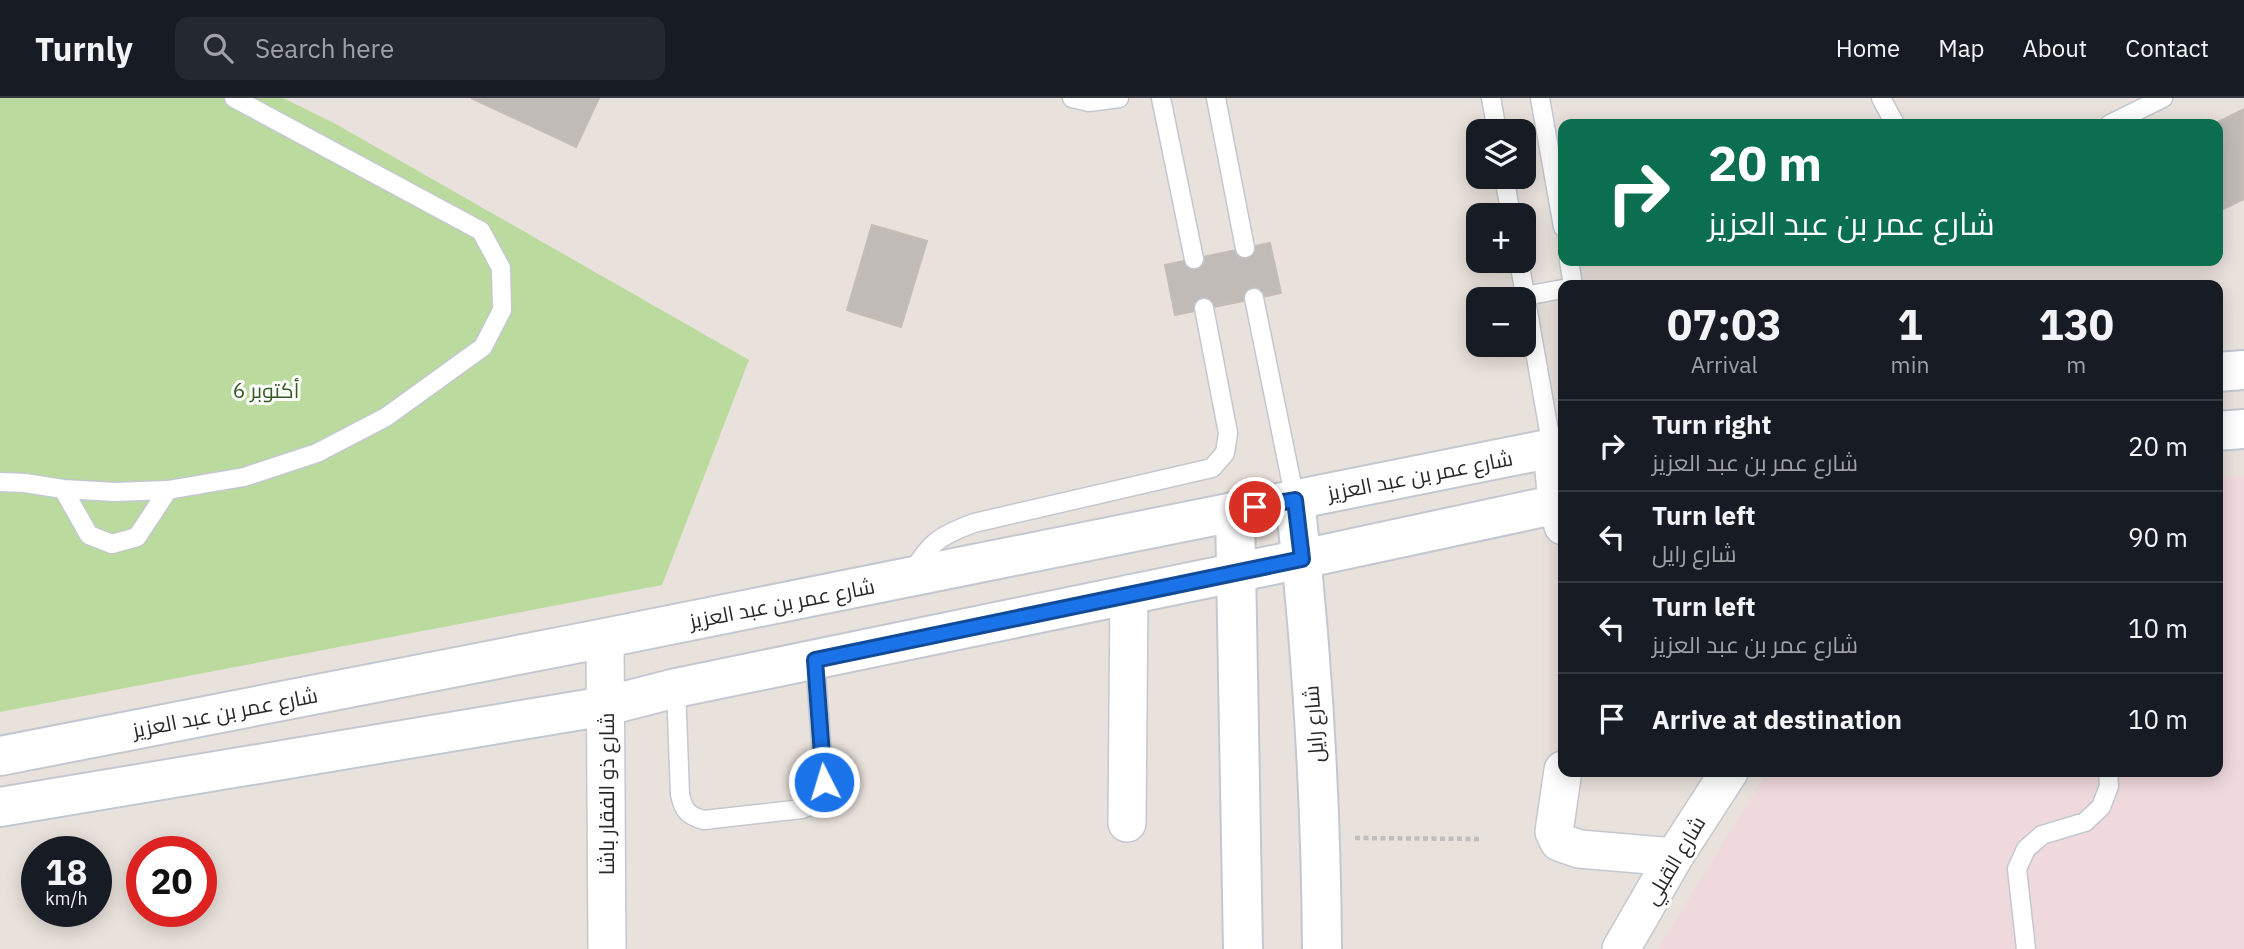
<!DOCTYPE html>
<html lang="en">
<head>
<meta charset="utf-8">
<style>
	:root { --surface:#171b24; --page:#242831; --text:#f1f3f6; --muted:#9ea1a6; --line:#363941 }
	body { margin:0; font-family:"IBM Plex Sans",Cairo,sans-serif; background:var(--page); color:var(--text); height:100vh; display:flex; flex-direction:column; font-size:26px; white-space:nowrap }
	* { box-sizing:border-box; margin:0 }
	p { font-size:23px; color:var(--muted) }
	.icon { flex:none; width:38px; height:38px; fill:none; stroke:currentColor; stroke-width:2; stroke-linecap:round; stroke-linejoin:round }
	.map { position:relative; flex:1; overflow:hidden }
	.drawer { position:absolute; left:1558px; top:182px; width:665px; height:497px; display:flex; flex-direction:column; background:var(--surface); border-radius:14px; box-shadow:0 4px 18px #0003 }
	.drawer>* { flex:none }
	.top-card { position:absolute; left:1558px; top:21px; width:665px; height:147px; border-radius:14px; box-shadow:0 4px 18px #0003; background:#0b6e4f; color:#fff; overflow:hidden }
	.tools { position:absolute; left:1466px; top:21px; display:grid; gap:14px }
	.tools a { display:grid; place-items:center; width:70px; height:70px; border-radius:14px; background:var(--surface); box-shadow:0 4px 18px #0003; font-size:35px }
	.speed { position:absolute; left:21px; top:738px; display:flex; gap:14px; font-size:35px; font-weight:700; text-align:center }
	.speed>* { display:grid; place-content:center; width:91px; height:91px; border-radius:50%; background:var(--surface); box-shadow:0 4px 18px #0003; line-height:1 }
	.speed small { font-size:18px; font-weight:400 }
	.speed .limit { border:10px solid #d22; background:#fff; color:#111 }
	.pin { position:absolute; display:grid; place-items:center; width:60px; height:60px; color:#fff; margin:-30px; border:4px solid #fff; border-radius:50%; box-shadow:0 2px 7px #0007 }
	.me { position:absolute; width:77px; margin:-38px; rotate:355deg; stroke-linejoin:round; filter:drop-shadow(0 0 5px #0008) }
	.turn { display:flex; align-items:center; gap:24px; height:147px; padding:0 35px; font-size:32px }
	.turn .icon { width:91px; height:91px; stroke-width:2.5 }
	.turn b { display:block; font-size:49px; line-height:60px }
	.eta { display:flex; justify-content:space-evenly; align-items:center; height:119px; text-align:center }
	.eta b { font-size:42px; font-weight:700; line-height:49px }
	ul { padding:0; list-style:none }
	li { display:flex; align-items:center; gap:21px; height:91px; padding:0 35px; border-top:2px solid var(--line) }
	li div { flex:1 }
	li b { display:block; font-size:26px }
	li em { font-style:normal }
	header { display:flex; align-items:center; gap:42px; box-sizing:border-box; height:98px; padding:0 35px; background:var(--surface); border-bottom:2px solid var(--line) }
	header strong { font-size:33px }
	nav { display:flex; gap:38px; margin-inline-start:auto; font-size:24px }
	.search { width:490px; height:63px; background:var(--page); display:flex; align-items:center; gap:18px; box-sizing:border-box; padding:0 24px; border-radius:14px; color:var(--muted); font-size:26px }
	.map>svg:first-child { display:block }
	.medical { fill:#efd9dd }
	.green { fill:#bbda9d }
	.building { fill:#c1bbb8; stroke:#c4bcb5; stroke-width:2 }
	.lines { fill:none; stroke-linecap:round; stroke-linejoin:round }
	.service-casing { stroke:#c3c8d0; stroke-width:21 }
	.minor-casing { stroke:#c3c8d0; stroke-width:40 }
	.tertiary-casing { stroke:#c3c8d0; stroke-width:42 }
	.secondary-casing { stroke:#c3c8d0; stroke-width:42 }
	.path { stroke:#bebebe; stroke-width:4.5; stroke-dasharray:5 3.5; stroke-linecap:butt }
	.service { stroke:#fff; stroke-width:18 }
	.minor { stroke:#fff; stroke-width:37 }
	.tertiary { stroke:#fff; stroke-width:38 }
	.secondary { stroke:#fff; stroke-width:38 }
	.route-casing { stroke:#114b97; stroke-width:18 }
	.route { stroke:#1a73e8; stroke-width:12 }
	.labels { text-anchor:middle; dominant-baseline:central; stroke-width:6; stroke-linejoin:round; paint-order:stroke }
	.park-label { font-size:21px; fill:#365c21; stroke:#fff }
	.street-label { font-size:21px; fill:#282828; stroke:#fff }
</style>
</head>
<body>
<header>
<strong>Turnly</strong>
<div class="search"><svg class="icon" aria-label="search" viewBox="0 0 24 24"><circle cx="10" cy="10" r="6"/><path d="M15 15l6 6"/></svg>Search here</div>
<nav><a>Home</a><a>Map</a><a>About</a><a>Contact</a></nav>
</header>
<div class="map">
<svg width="2244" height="851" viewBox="0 0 2244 851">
	<rect width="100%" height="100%" fill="#e9e1db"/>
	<path class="medical" d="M2244 378V851H1658L1767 674H2217V379Z"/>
	<path class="green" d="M0 0H283L334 25 749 262 662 487 0 614Z"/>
	<path class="building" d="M471 0H599L576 49Z
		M2244 11V101L2217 114V26H2214Z
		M872 127 927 143 901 229 847 212Z
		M1270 145 1281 195 1175 217 1165 167Z"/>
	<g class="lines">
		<g class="service-casing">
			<path id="service" d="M1072 0 1089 4 1119 0
				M1161 0 1194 161
				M1216 0 1245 150
				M1491 0 1497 33
				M1540 0 1563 129
				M1881 0 1895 26
				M2110 26 2163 0
				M1504 79 1511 117
				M1519 163 1552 350
				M1569 163 1573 187
				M1525 198 1563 191
				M1254 200 1295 402
				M0 384 25 385 63 391 115 394 168 392 244 379 317 355 386 319 483 249 502 212 501 170 481 133 234 0
				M63 391 89 437 112 446 137 439 168 392
				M912 475C930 444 941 437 974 425L1212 370 1225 355 1228 335 1204 210
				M676 590 680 696C683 712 688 718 704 722L802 711C817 706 822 700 824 684L815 562
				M2026 851 2017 771 2026 751 2042 737 2085 724 2101 709 2109 688 2108 674"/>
		</g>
		<g class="minor-casing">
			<path id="minor" d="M1552 350 1557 406 1563 428
				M605 540 607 851
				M1563 672 1554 734 1559 744 1579 751 1674 759
				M1127 725 1129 496
				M1621 851 1674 759 1729 674"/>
		</g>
		<g class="tertiary-casing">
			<path id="tertiary" d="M1295 402C1312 551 1321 701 1322 851
				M1235 413 1243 851"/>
		</g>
		<g class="secondary-casing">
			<path id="secondary" d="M2217 274 2244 272
				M2217 333 2244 331
				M0 658 605 540 1563 348
				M0 709 606 608 676 590 1302 461 1563 405"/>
		</g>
		<path class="path" d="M1355 740 1480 741"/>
		<use href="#service" class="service"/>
		<use href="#minor" class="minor"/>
		<use href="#tertiary" class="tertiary"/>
		<use href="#secondary" class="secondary"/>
	</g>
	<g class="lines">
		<g class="route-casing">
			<path id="route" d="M824 684 815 562 1302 461 1295 402 1255 409"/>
		</g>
		<use href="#route" class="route"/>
	</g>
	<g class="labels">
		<g class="park-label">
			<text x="266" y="292">6 أكتوبر</text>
		</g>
		<g class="street-label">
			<text transform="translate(1420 377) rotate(-11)">شارع عمر بن عبد العزيز</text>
			<text transform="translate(782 505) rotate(-11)">شارع عمر بن عبد العزيز</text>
			<text transform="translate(225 614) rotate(-11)">شارع عمر بن عبد العزيز</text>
			<text transform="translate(1313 626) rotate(-94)">شارع رايل</text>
			<text transform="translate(606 696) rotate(-90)">شارع ذو الفقار باشا</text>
			<text transform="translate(1674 762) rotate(-59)">شارع القبلي</text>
		</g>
	</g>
</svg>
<div class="tools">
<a><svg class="icon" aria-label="layers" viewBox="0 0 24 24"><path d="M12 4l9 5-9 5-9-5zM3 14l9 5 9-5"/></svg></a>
<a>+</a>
<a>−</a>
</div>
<div class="speed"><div>18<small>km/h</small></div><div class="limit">20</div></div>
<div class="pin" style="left:1255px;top:409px;background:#d93025"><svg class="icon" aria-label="arrive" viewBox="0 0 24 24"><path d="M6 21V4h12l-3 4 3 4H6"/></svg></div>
<svg class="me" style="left:824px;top:684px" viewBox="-20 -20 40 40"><circle r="17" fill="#1a73e8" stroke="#fff" stroke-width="3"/><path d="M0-11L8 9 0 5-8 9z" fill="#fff"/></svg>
<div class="top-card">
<div class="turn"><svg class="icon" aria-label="right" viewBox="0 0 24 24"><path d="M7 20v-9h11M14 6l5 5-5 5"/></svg><div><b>20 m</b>شارع عمر بن عبد العزيز</div></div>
</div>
<section class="drawer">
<div class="eta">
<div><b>07:03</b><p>Arrival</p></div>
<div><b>1</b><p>min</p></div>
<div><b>130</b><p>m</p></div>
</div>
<ul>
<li><svg class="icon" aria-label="right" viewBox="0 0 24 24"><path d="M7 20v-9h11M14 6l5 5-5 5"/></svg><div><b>Turn right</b><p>شارع عمر بن عبد العزيز</p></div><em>20 m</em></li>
<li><svg class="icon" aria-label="left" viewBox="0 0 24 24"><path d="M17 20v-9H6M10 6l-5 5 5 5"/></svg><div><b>Turn left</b><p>شارع رايل</p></div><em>90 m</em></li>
<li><svg class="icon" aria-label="left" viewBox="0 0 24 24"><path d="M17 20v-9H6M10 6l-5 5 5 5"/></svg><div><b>Turn left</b><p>شارع عمر بن عبد العزيز</p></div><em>10 m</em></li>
<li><svg class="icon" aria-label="arrive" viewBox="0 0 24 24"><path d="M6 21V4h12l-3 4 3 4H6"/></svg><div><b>Arrive at destination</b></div><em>10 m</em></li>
</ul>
</section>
</div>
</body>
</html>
